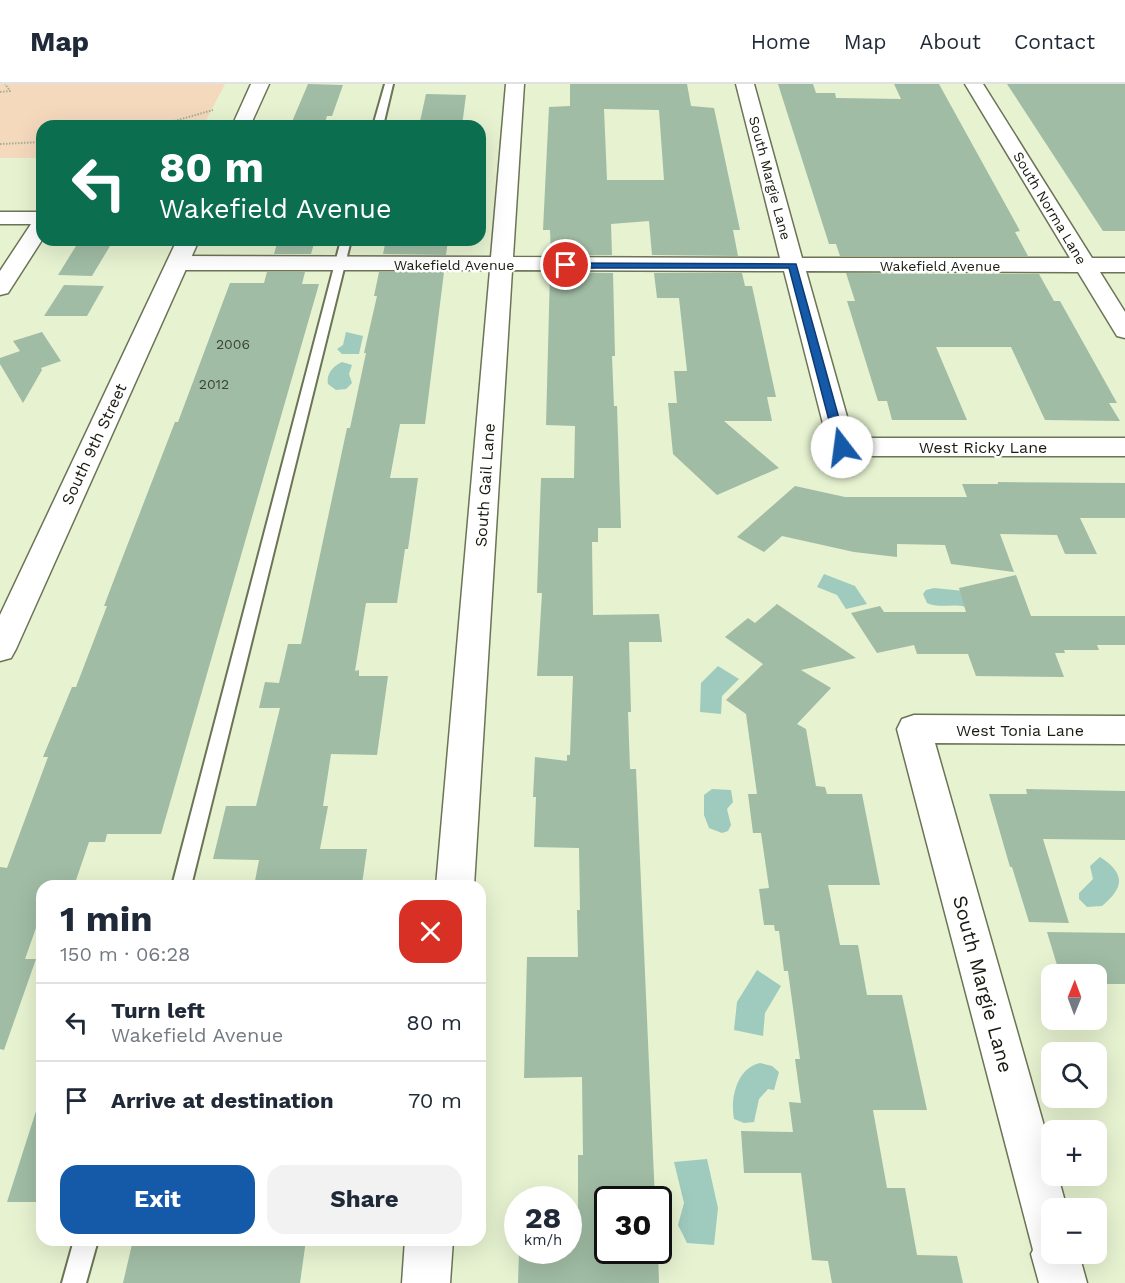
<!DOCTYPE html>
<html lang="en">
<head>
<meta charset="utf-8">
<style>
	:root { --surface:#fff; --page:#f2f2f3; --text:#1f2937; --muted:#747a83; --line:#e0e1e3; --accent:#1559a9 }
	body { margin:0; font-family:"Work Sans",sans-serif; background:var(--page); color:var(--text); height:100vh; display:flex; flex-direction:column; font-size:22px; white-space:nowrap }
	* { box-sizing:border-box; margin:0 }
	p { font-size:20px; color:var(--muted) }
	.icon { flex:none; width:33px; height:33px; fill:none; stroke:currentColor; stroke-width:2; stroke-linecap:round; stroke-linejoin:round }
	.map { position:relative; flex:1; overflow:hidden }
	.panel { position:absolute; left:36px; top:796px; width:450px; height:366px; display:flex; flex-direction:column; background:var(--surface); border-radius:18px; box-shadow:0 6px 24px #0002 }
	.panel>* { flex:none }
	.guide { position:absolute; left:36px; top:36px; width:450px; height:126px; border-radius:18px; box-shadow:0 6px 24px #0002; background:#0b6e4f; color:#fff; overflow:hidden }
	.needle { width:39px; rotate:1deg }
	.buttons { position:absolute; left:1041px; top:880px; display:grid; gap:12px }
	.buttons a { display:grid; place-items:center; width:66px; height:66px; border-radius:12px; background:var(--surface); box-shadow:0 6px 24px #0002; font-size:30px }
	.speed { position:absolute; left:504px; top:1102px; display:flex; gap:12px; font-size:30px; font-weight:700; text-align:center }
	.speed>* { display:grid; place-content:center; width:78px; height:78px; border-radius:50%; background:var(--surface); box-shadow:0 6px 24px #0002; line-height:1 }
	.speed small { font-size:15px; font-weight:400 }
	.speed .limit { border:3px solid #111; border-radius:9px; background:#fff; color:#111 }
	.pin { position:absolute; display:grid; place-items:center; width:51px; height:51px; color:#fff; margin:-26px; border:3px solid #fff; border-radius:50%; box-shadow:0 2px 6px #0007 }
	.me { position:absolute; width:66px; margin:-33px; rotate:345deg; stroke-linejoin:round; filter:drop-shadow(0 0 4px #0008) }
	.turn { display:flex; align-items:center; gap:21px; height:126px; padding:0 24px; font-size:27px }
	.turn .icon { width:78px; height:78px; stroke-width:2.5 }
	.turn b { display:block; font-size:42px; line-height:51px }
	.round { display:grid; place-items:center; flex:none; width:63px; height:63px; border-radius:18px; background:var(--page) }
	.summary { display:flex; align-items:center; justify-content:space-between; height:102px; padding:0 24px }
	h1 { font-size:36px; font-weight:700; line-height:45px }
	.primary-button { display:flex; gap:12px; margin-top:auto; padding:12px 24px }
	.primary-button a { flex:1; height:69px; border-radius:18px; background:var(--accent); color:#fff; font-size:24px; font-weight:700; line-height:69px; text-align:center }
	.primary-button a+a { background:var(--page); color:var(--text) }
	ul { padding:0; list-style:none }
	li { display:flex; align-items:center; gap:18px; height:78px; padding:0 24px; border-top:2px solid var(--line) }
	li div { flex:1 }
	li b { display:block; font-size:22px }
	li em { font-style:normal }
	header { display:flex; align-items:center; gap:36px; box-sizing:border-box; height:84px; padding:0 30px; background:var(--surface); border-bottom:2px solid var(--line) }
	header strong { font-size:28px }
	nav { display:flex; gap:33px; margin-inline-start:auto; font-size:21px }
	.map>svg:first-child { display:block }
	.green { fill:#f4d9bd }
	.water { fill:#9fcabe }
	.building { fill:#a0bca4; fill-rule:evenodd }
	.lines { fill:none; stroke-linecap:round; stroke-linejoin:round }
	.lane-casing { stroke:#6b7456; stroke-width:4 }
	.street-casing { stroke:#6b7456; stroke-width:3 }
	.secondary-casing { stroke:#6b7456; stroke-width:3 }
	.path { stroke:#a6af94; stroke-width:2; stroke-dasharray:1.5 1.5; stroke-linecap:butt }
	.lane { fill:#fff; fill-rule:evenodd }
	.street { fill:#fff; fill-rule:evenodd }
	.secondary { fill:#fff; fill-rule:evenodd }
	.route { fill:#1559a9; stroke:#0e3a6e; stroke-width:1.5 }
	.labels { text-anchor:middle; dominant-baseline:central; stroke-width:5; stroke-linejoin:round; paint-order:stroke }
	.far-street-label { font-size:14px; fill:#181b0f; stroke:#fff }
	.number-label { font-size:14px; fill:#3a4334 }
	.street-label { font-size:16px; fill:#181b0f; stroke:#fff }
	.near-street-label { font-size:20px; fill:#181b0f; stroke:#fff }
</style>
</head>
<body>
<header>
<strong>Map</strong>
<nav><a>Home</a><a>Map</a><a>About</a><a>Contact</a></nav>
</header>
<div class="map">
<svg width="1125" height="1199" viewBox="0 0 1125 1199">
	<rect width="100%" height="100%" fill="#e6f2d0"/>
	<path class="green" d="M0 0H225L203 42H42V74H0Z"/>
	<path class="water" d="M346 248 363 252 359 270H342L337 265 343 261Z
		M342 278 352 281 349 290 352 299 346 305 336 306 328 300C326 290 333 282 342 278Z
		M824 490 855 502 867 520 846 525 837 511 817 503Z
		M934 504 964 507 966 523C952 519 940 525 927 519L923 510 926 506Z
		M718 582 739 595 722 612 721 630 700 628 701 599Z
		M712 705 731 706 733 718 727 725 731 741 728 747 722 749 709 744 704 731V711Z
		M1100 773C1125 789 1125 803 1102 822L1087 823 1079 815V809L1093 795 1090 782Z
		M757 886 781 902 765 929 763 952 734 946 737 918Z
		M760 979 772 982 779 988 774 1006 768 1005 759 1015 754 1038 744 1039 734 1035C730 1014 737 984 760 979Z
		M707 1075 718 1124 714 1161 687 1159 678 1141 684 1119 674 1078Z"/>
	<path class="building" d="M308 0 343 1 332 32H327L324 42H294L295 40H291Z
		M570 0H687L691 22 714 24 740 146H733L738 172 652 171 649 137 611 140 612 171H551L550 146H543L549 23 570 22ZM604 25 659 26 664 96H607Z
		M778 0H813L816 9H835L836 14 901 15 894 0H939L1020 147 1015 148 1028 172H840L836 160H829Z
		M1007 0H1125V147H1103Z
		M426 10 466 11 462 42H419Z
		M278 156H315L311 170H274Z
		M386 156H448L446 171 383 170Z
		M76 162H110L92 192 58 191Z
		M267 188H305L302 200H319L161 750H107L105 758H89L74 802H42V827L25 875H36L4 966 0 965V783L7 784 48 673H43L72 603H76L107 522H104L115 493 175 338H178L230 199H264Z
		M379 188H444L425 340H400L390 394H418L408 465H405L397 519H366L355 587 359 586V592H388L377 671 331 670 323 722H328L320 765H367L362 800 254 802 259 776 213 775 226 722H256L280 624H259L265 598 279 599 288 560H301L347 344H350L366 269H364L377 212H374Z
		M550 188 613 189 615 272H612L614 322H617L621 444H598V458H592L593 531 659 530 662 558H629L631 628H628L630 685H636L655 1116H608V1167H658L659 1199H518L519 1167H568V1132H578V1071H583L582 993 524 994 527 873H578L577 826H580L579 764 534 763 536 713H533L535 673 567 677V671H570L573 592H537L542 509H537L541 394H574L575 342 546 341Z
		M654 189H742L745 202H752L776 313H767L772 337H724L779 384 717 411 673 370 668 319H677L674 287H687L679 214H657Z
		M846 189 1039 190 1054 217H1060L1117 319H1109L1120 337 1045 336 1011 263H936L967 336H892L887 317H878L847 217H855Z
		M64 201 104 202 87 232H44Z
		M42 248 61 277 41 284 42 286 23 319 0 280V274L20 267 13 257Z
		M998 398 1125 399V434H1080L1097 470H1065L1057 451 1000 450 1014 488 951 480 945 461 897 460V473L854 468 782 452 764 468 737 453 795 402 845 413H967L962 400H998Z
		M1016 491 1031 532H1125V561H1097L1099 566H1064L1065 569H1055L1064 593 976 592 968 570H917L914 561 877 569 851 529 880 522 884 528H966L959 504Z
		M777 520 856 574 801 586 831 604 797 640 806 645 816 702 825 703 827 710H862L880 801H828L840 861H858L867 911H902L927 1026H873L887 1104H905L917 1171 957 1172 963 1199H832L828 1177 812 1176 801 1089H744L741 1047 793 1048 789 1018 801 1019 795 975H800L788 887H784L779 847H775L774 841H764L759 805 769 804 761 749H753L748 710H757L746 630 726 616 763 580 725 553 748 534 755 539Z
		M1026 705 1125 707V756L1043 755 1069 839 1029 838 1012 783H1010L989 710H1027Z
		M1047 848 1125 849V900H1096V891H1060Z
		M36 1027 42 1028V1118H7Z
		M133 1156H306L300 1199H123Z"/>
	<g class="lines">
		<g class="lane-casing">
			<path id="lane" d="M385 0H393L383 42H373Z
				M341 156H351L191 802H172Z
				M74 1156H98L86 1199H62Z"/>
		</g>
		<g class="street-casing">
			<path id="street" d="M506 0H524L513 173 780 174 736 0H754L802 174H1070L965 0H983L1092 174H1125V188H1100L1125 228V254L1117 252 1078 188 806 187 853 354H1125V372H842L833 369 829 363 784 187 512 186 474 802H436L490 186H178L170 184 167 179 170 174 178 172 491 173Z
				M0 128H42V156L8 209 0 211V187L31 140H0Z
				M914 631 1125 632V660L935 659 1052 1070V1092H1058L1067 1125H1052V1170H1079L1087 1199H1039L1031 1170 1033 1166 897 645 902 635Z
				M405 1156H453L450 1199H402Z"/>
		</g>
		<g class="secondary-casing">
			<path id="secondary" d="M251 0H269L250 42H232Z
				M177 156H199L16 565 11 574 0 577V531Z"/>
		</g>
		<path class="path" d="M0 8 10 7 5 0
			M157 42 213 26
			M0 60 42 58"/>
		<use href="#lane" class="lane"/>
		<use href="#street" class="street"/>
		<use href="#secondary" class="secondary"/>
	</g>
	<path class="route" d="M562 179 796 180 847 363 846 365H838L836 363 789 184H566L561 181Z"/>
	<g class="labels">
		<g class="far-street-label">
			<text transform="translate(770 94) rotate(75)">South Margie Lane</text>
			<text transform="translate(1050 124) rotate(59)">South Norma Lane</text>
			<text x="454" y="181">Wakefield Avenue</text>
			<text x="940" y="182">Wakefield Avenue</text>
		</g>
		<g class="number-label">
			<text x="233" y="260">2006</text>
			<text x="214" y="300">2012</text>
		</g>
		<g class="street-label">
			<text transform="translate(94 360) rotate(-65)">South 9th Street</text>
			<text x="983" y="363">West Ricky Lane</text>
			<text transform="translate(485 401) rotate(-86)">South Gail Lane</text>
			<text x="1020" y="646">West Tonia Lane</text>
		</g>
		<g class="near-street-label">
			<text transform="translate(983 900) rotate(75)">South Margie Lane</text>
		</g>
	</g>
</svg>
<div class="buttons">
<a><svg class="needle" viewBox="-14 -14 28 28"><path d="M0-13l5 13h-10z" fill="#e53935"/><path d="M0 13l5-13h-10z" fill="#747a83"/></svg></a>
<a><svg class="icon" aria-label="search" viewBox="0 0 24 24"><circle cx="10" cy="10" r="6"/><path d="M15 15l6 6"/></svg></a>
<a>+</a>
<a>−</a>
</div>
<div class="speed"><div>28<small>km/h</small></div><div class="limit">30</div></div>
<div class="pin" style="left:566px;top:181px;background:#d93025"><svg class="icon" aria-label="arrive" viewBox="0 0 24 24"><path d="M6 21V4h12l-3 4 3 4H6"/></svg></div>
<svg class="me" style="left:842px;top:363px" viewBox="-20 -20 40 40"><circle r="19" fill="#fff"/><path d="M0-13L10 11 0 6-10 11z" fill="#1559a9"/></svg>
<div class="guide">
<div class="turn"><svg class="icon" aria-label="left" viewBox="0 0 24 24"><path d="M17 20v-9H6M10 6l-5 5 5 5"/></svg><div><b>80 m</b>Wakefield Avenue</div></div>
</div>
<section class="panel">
<div class="summary"><div><h1>1 min</h1><p>150 m · 06:28</p></div><a class="round" style="background:#d93025;color:#fff"><svg class="icon" aria-label="close" viewBox="0 0 24 24"><path d="M6 6l12 12M18 6L6 18"/></svg></a></div>
<ul>
<li><svg class="icon" aria-label="left" viewBox="0 0 24 24"><path d="M17 20v-9H6M10 6l-5 5 5 5"/></svg><div><b>Turn left</b><p>Wakefield Avenue</p></div><em>80 m</em></li>
<li><svg class="icon" aria-label="arrive" viewBox="0 0 24 24"><path d="M6 21V4h12l-3 4 3 4H6"/></svg><div><b>Arrive at destination</b></div><em>70 m</em></li>
</ul>
<div class="primary-button"><a>Exit</a><a>Share</a></div>
</section>
</div>
</body>
</html>
